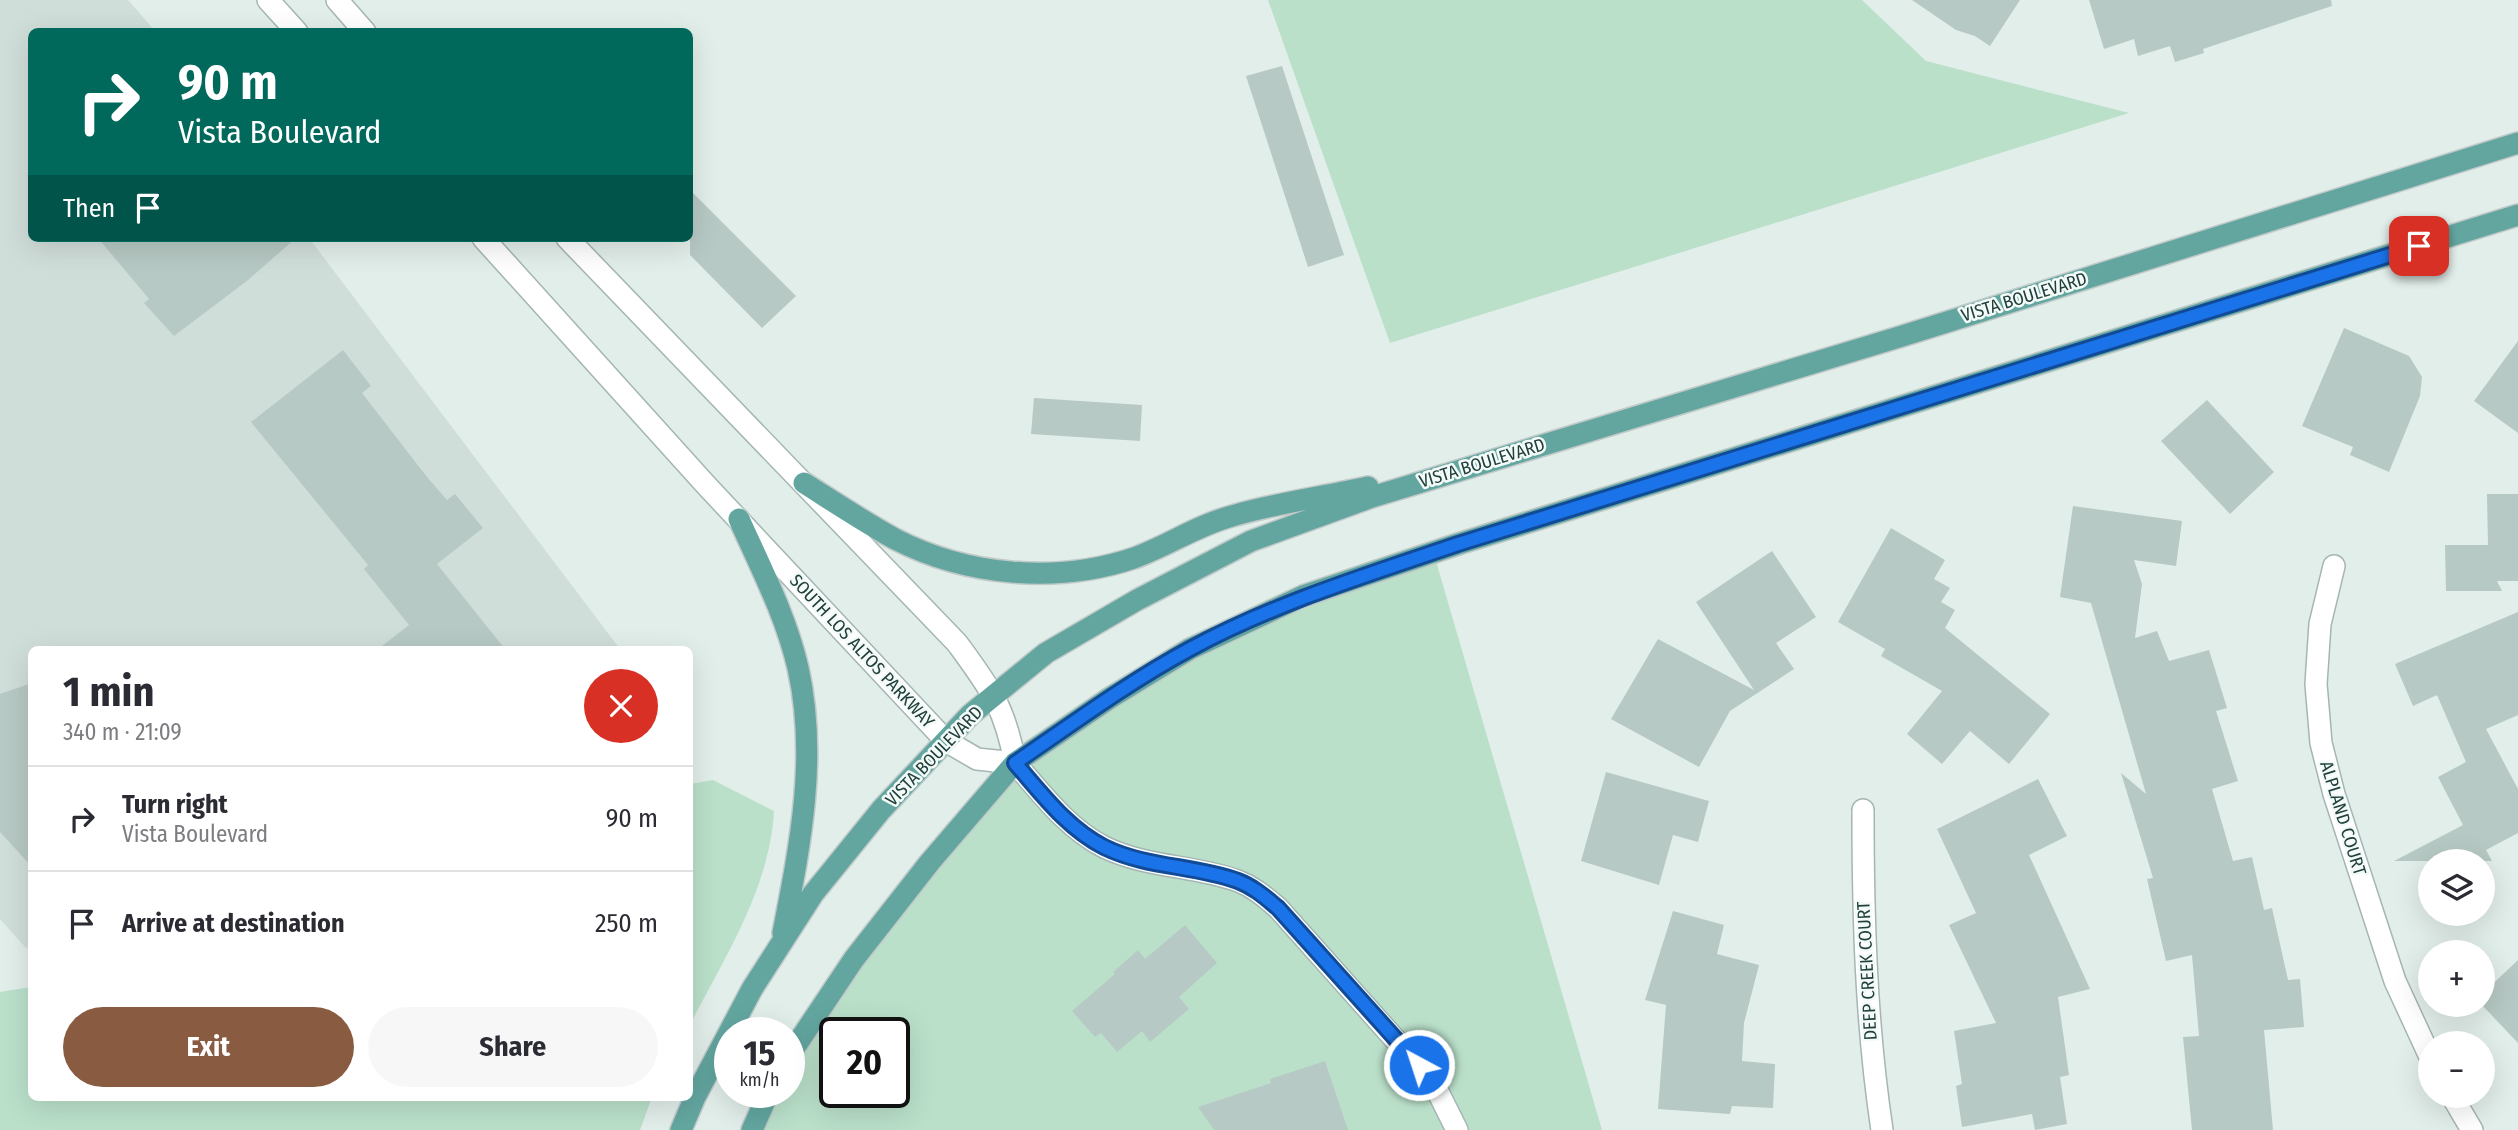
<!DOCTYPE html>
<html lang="en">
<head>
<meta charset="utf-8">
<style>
	:root { --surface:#fff; --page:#f7f7f7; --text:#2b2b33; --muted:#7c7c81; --line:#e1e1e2; --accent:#895b41 }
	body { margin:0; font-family:"Fira Sans Condensed",sans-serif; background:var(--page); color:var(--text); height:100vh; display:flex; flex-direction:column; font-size:26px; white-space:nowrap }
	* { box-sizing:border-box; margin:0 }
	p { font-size:23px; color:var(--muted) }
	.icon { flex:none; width:38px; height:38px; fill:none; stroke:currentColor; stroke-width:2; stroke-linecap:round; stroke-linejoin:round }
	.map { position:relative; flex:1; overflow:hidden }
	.details { position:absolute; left:28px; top:646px; width:665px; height:455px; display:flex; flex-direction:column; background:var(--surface); border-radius:10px; box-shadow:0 7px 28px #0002 }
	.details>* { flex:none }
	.hud { position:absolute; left:28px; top:28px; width:665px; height:214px; border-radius:10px; box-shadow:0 7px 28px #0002; background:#00695c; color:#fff; overflow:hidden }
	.tools { position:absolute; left:2418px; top:849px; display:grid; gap:14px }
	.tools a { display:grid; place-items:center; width:77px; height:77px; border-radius:50%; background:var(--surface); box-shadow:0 7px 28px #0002; font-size:35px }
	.speed { position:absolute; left:714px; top:1017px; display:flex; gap:14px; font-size:35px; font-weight:700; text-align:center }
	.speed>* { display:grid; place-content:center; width:91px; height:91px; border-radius:50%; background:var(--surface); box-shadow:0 7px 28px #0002; line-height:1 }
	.speed small { font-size:18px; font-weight:400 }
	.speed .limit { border:4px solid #111; border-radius:10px; background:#fff; color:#111 }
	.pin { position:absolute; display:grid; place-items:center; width:60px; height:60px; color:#fff; margin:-30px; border-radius:14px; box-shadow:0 4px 10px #0006 }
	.me { position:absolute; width:77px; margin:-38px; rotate:320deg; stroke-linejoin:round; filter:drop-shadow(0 0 5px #0008) }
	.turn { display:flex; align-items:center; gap:24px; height:147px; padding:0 35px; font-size:32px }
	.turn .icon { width:91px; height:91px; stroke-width:2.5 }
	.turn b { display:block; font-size:49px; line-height:60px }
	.then { display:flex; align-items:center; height:66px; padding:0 35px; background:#0003; gap:14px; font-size:26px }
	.round { display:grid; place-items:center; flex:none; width:74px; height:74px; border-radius:37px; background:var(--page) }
	.headline { display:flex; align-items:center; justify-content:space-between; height:119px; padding:0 35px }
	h1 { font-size:42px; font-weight:700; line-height:52px }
	.button { display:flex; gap:14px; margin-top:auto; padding:14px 35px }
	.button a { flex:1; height:80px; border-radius:42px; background:var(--accent); color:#fff; font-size:28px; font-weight:700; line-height:80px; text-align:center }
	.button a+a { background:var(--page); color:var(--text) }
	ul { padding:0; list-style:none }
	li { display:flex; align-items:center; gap:21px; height:105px; padding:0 35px; border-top:2px solid var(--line) }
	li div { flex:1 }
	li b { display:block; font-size:26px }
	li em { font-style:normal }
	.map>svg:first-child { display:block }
	.built { fill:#d0deda }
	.green { fill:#bae0ca; fill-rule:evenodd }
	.building { fill:#b7c9c4 }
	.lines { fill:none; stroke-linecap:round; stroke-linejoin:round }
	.minor-casing { stroke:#a4b6b3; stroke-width:24 }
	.major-casing { stroke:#c1cac9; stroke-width:24 }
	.minor { stroke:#fff; stroke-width:21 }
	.major { stroke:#63a6a0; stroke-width:21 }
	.route-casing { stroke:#114b97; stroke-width:18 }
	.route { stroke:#1a73e8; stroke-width:12 }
	.labels { text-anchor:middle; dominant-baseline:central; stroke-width:5; stroke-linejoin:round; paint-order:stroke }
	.street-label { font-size:18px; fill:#21403d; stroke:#f3faf7 }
</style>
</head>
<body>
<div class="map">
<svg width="2518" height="1130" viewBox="0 0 2518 1130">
	<rect width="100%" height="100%" fill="#e2eeea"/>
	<path class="built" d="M0 0H128L155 31 32 32V238H309L620 649H32V947L26 948 0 919Z"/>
	<path class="green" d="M1268 0H1862L1926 61 2129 113 1390 343Z
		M1433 551 1602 1130H755L773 1092H789V1056L975 808 1165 654ZM835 1032H894V1092H835Z
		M713 780 774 811C770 888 724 958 690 1025V784Z
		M31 987 32 1097H652L640 1130H0V992Z"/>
	<path class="building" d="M1912 0H2020L1990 46 1975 36 1956 30Z
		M2089 0H2331L2332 6 2203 49 2204 53 2175 62 2170 46 2138 56 2134 39 2104 49Z
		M1282 66 1344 255 1308 267 1246 76Z
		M690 190 796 296 762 328 690 255Z
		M98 238H296L248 280 174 336 144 303 149 299Z
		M2344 328 2409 356 2422 377 2420 396 2389 472 2350 455 2353 447 2302 426Z
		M2518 341V433L2474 401Z
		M343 350 371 386 362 393 427 477 447 500 455 494 483 528 437 564 505 649H378L409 625 364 569 368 565 251 422Z
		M1034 398 1142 405 1140 441 1031 434Z
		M2207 400 2274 472 2230 514 2161 441Z
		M2487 494H2518V581H2497L2502 591H2446L2445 545H2488Z
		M2073 506 2182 521 2176 566 2134 560 2142 584 2135 638 2157 631 2169 661 2209 650 2227 708 2216 711 2238 781 2212 789 2233 861 2252 857 2264 910 2272 908 2288 980 2300 979 2304 1027 2264 1030 2273 1130H2192L2183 1037 2199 1036 2192 955 2166 961 2147 879 2153 878 2121 773 2146 794 2091 603 2060 597Z
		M1891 528 1945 560 1934 579 1950 588 1941 602 1955 610 1945 628 2050 714 2009 764 1970 731 1942 764 1907 734 1942 691 1881 656 1885 649 1838 622Z
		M1772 551 1816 617 1776 643 1794 669 1730 711 1699 767 1611 719 1658 639 1754 690 1696 602Z
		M2518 612V715L2486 729 2518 789V833L2486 850 2492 861H2394L2463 825 2438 777 2466 762 2437 695 2413 706 2395 664Z
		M32 683V867L0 832V694Z
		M1606 772 1709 801 1698 842 1673 835 1659 885 1581 861Z
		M2038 779 2067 836 2029 855 2090 989 2058 997 2069 1075 2060 1077 2067 1124 2035 1130 2032 1114 1962 1127 1956 1086 1962 1084 1954 1031 1996 1023 1949 925 1976 913 1937 829Z
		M1673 911 1724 925 1717 954 1759 965 1744 1023 1742 1061 1775 1064 1773 1108 1732 1106 1730 1114 1658 1109 1666 1005 1645 1000Z
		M1185 925 1217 963 1179 997 1189 1009 1150 1042 1142 1031 1117 1052 1101 1033 1095 1037 1072 1011 1115 974 1113 972 1138 950 1145 959Z
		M2518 960V1043L2481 1004H2483V993Z
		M1325 1061 1348 1130H1214L1198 1107 1271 1083 1270 1079Z"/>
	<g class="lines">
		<g class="minor-casing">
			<path id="minor" d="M268 0 297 32
				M337 0 365 32
				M483 238 706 485 946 741 977 759 1015 763
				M567 238 957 643C990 688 1005 707 1015 763
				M2334 566 2320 624 2316 684 2321 743 2334 794 2395 981 2431 1059
				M1015 763C1042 794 1067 828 1104 847 1147 868 1194 865 1238 881 1254 887 1266 898 1278 908L1433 1082 1457 1130
				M1863 810C1863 918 1866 1024 1882 1130
				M2452 1096 2472 1130"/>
		</g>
		<g class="major-casing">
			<path id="major" d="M804 483C834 502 864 522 895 539 967 576 1057 584 1134 558 1167 546 1198 525 1232 516 1276 503 1323 497 1368 487
				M739 519C761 568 786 616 798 668 818 757 800 846 783 933
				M789 1056 854 959 930 862 1015 763 1110 698 1190 649 1303 596 1458 544 2518 215
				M681 1130 695 1097 752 989 813 894 881 810 970 715 1046 653 1137 600 1251 541 1372 497 1899 337 2518 143
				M752 1130 769 1092"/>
		</g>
		<use href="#minor" class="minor"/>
		<use href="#major" class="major"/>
	</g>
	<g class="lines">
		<g class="route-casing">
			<path id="route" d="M1419 1065 1278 908C1266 898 1254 887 1238 881 1194 865 1147 868 1104 847 1067 828 1042 794 1015 763 1072 724 1129 682 1190 649 1275 603 1367 575 1458 544L2419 246"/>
		</g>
		<use href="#route" class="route"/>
	</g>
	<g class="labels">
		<g class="street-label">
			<text transform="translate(2024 297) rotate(-17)">VISTA BOULEVARD</text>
			<text transform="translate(1482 463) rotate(-17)">VISTA BOULEVARD</text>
			<text transform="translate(862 651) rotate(47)">SOUTH LOS ALTOS PARKWAY</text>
			<text transform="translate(934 756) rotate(-46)">VISTA BOULEVARD</text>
			<text transform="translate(2343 818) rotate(73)">ALPLAND COURT</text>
			<text transform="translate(1867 971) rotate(-93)">DEEP CREEK COURT</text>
		</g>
	</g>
</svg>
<div class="tools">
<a><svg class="icon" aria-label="layers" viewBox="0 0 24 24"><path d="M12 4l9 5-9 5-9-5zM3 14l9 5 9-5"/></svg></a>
<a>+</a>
<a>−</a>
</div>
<div class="speed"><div>15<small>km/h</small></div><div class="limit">20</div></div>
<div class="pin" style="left:2419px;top:246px;background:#d93025"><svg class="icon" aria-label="arrive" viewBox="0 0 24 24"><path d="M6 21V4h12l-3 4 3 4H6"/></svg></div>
<svg class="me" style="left:1419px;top:1065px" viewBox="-20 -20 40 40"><circle r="17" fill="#1a73e8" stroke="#fff" stroke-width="3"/><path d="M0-11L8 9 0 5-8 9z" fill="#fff"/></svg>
<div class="hud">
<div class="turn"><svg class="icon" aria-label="right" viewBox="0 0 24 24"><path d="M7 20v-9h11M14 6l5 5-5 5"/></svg><div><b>90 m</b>Vista Boulevard</div></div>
<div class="then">Then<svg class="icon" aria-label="arrive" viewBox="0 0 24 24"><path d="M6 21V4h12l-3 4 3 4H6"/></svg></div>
</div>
<section class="details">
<div class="headline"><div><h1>1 min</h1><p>340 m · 21:09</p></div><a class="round" style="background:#d93025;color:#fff"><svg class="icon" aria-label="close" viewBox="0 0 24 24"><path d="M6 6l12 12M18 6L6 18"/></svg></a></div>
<ul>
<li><svg class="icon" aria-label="right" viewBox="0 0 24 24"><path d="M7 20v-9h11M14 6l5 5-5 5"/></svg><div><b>Turn right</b><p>Vista Boulevard</p></div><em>90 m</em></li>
<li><svg class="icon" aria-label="arrive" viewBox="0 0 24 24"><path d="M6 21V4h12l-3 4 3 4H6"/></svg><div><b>Arrive at destination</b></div><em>250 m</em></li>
</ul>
<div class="button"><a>Exit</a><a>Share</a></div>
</section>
</div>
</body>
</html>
